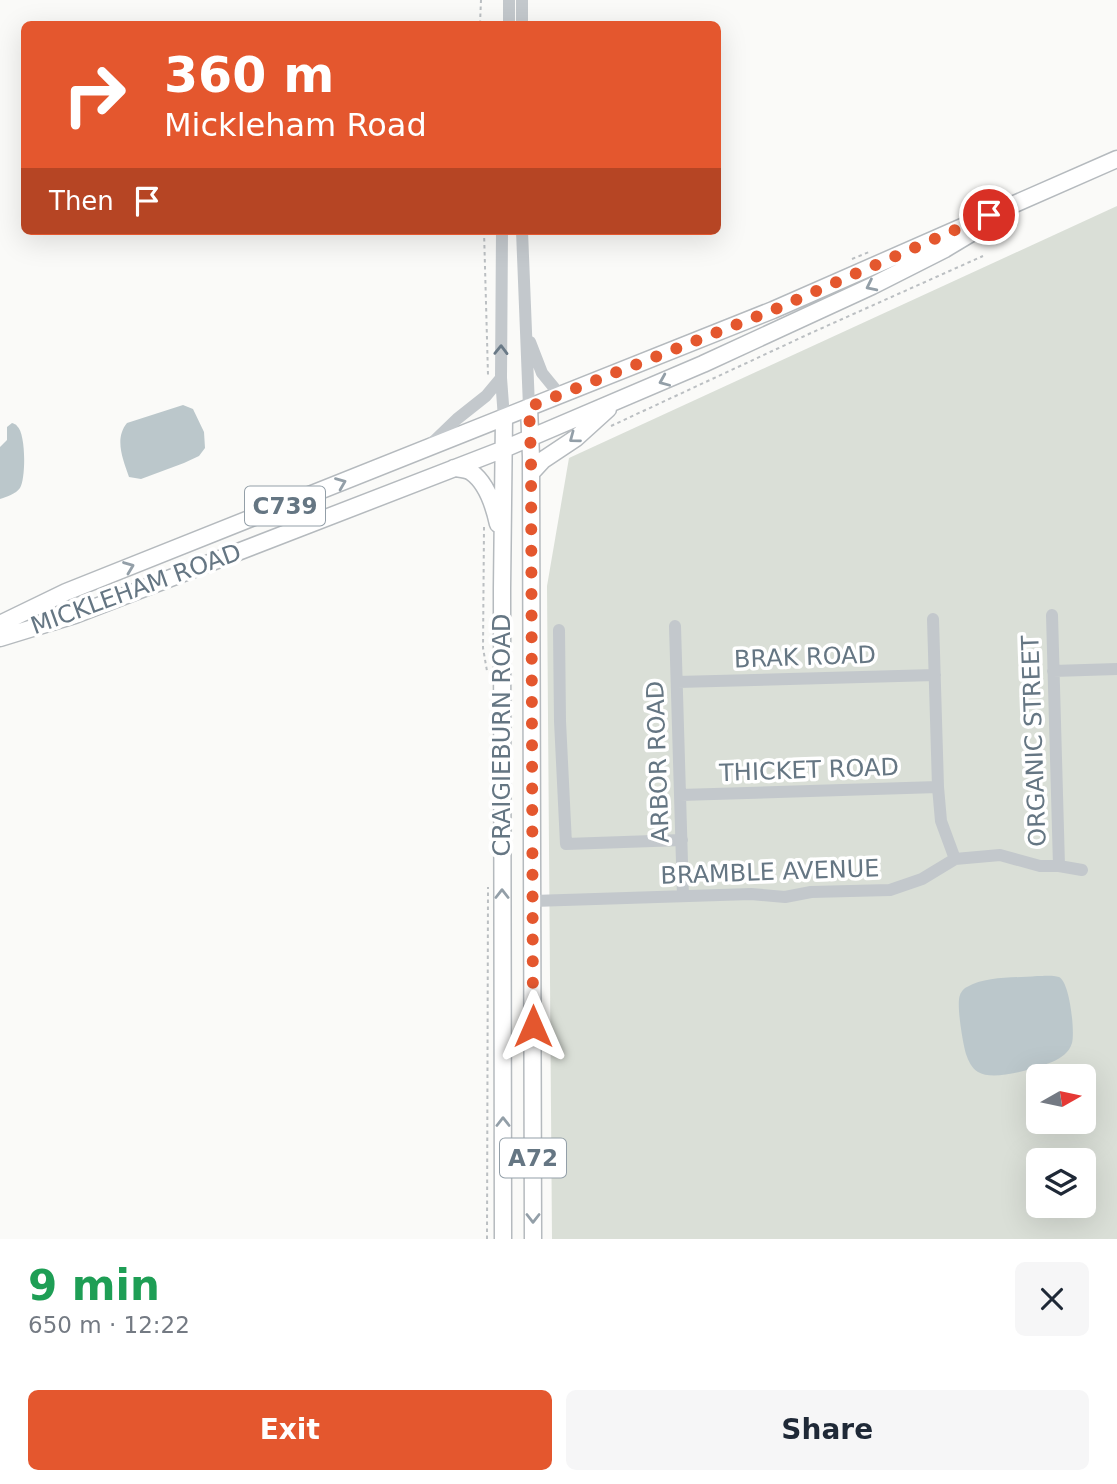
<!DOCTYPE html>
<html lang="en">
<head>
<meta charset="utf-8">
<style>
	:root { --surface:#fff; --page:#f6f6f7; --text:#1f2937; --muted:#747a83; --accent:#e4572e }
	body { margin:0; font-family:"DejaVu Sans",sans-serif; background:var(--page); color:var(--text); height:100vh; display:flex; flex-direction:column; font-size:26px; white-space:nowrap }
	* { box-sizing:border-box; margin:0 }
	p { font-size:23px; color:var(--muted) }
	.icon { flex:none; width:38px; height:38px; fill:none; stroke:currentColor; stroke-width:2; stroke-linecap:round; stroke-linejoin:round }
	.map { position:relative; height:1239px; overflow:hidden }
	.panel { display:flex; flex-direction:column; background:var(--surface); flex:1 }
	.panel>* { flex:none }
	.guide { position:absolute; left:21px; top:21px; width:700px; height:214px; border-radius:10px; box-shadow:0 7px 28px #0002; background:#e4572e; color:#fff; overflow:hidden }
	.needle { width:46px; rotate:81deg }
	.tools { position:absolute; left:1026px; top:1064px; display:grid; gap:14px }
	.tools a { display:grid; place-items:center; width:70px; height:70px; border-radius:10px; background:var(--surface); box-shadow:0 7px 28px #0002; font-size:35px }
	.pin { position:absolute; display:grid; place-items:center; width:60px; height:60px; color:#fff; margin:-30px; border:4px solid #fff; border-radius:50%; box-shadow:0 2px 7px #0007 }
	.me { position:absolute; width:77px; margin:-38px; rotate:0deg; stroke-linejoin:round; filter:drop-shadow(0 0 5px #0008) }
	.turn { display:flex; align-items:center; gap:24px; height:147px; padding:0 28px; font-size:32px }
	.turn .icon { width:91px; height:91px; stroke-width:2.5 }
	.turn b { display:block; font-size:49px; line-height:60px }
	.then { display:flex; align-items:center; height:66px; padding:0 28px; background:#0003; gap:14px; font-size:26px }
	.round { display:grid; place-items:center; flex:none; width:74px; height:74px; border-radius:10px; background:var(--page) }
	.overview { display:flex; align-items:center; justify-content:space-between; height:119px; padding:0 28px }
	h1 { font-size:42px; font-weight:700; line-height:52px; color:#1e9e55 }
	.cta { display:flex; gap:14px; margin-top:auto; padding:14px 28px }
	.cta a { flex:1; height:80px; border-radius:10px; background:var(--accent); color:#fff; font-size:28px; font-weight:700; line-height:80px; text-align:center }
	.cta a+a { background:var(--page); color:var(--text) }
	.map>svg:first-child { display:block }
	.green { fill:#dadfd7; fill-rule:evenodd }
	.water { fill:#bbc7cb }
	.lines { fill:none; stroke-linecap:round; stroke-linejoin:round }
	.major-casing { stroke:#b5babe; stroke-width:19 }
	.path { stroke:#bbbfc2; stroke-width:2; stroke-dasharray:3.5 3.5; stroke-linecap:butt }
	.minor { stroke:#c3c8cc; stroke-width:12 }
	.major { stroke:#fff; stroke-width:16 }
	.oneway { stroke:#939fa8 }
	.oneway2 { stroke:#6a7a87 }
	.route { stroke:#e4572e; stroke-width:12; stroke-dasharray:0 21.6 }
	.labels { text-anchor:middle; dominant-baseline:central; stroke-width:7; stroke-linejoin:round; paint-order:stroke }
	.shield { fill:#fff; stroke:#939fa8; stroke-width:2 }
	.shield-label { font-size:23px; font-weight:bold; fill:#657683 }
	.street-label { font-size:24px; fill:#657683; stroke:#fff }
</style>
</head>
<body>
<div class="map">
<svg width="1117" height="1239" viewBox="0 0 1117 1239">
	<rect width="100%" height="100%" fill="#fafaf8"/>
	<path class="green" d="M1117 206V1239H552L547 586 569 458ZM1038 1076H1083V1122H1038ZM1038 1160H1083V1206H1038Z"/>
	<path class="water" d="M183 405 193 409 204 432 205 448 199 456 184 463 141 479 129 477C123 459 114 439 127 423Z
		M12 423C14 424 16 424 17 426 26 433 26 478 20 488 16 494 6 497 0 499V447L7 440V427Z
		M1037 976C1043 976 1053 975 1059 977 1070 982 1075 1032 1072 1043 1069 1053 1061 1058 1052 1062 1035 1068 994 1082 978 1072 972 1069 968 1060 966 1054 963 1044 956 1004 960 995 961 992 964 988 967 987 986 976 1015 978 1037 976Z"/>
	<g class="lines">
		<g class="major-casing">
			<path id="major" d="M529 407 531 457 533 1239
				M454 468C459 469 466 469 471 472 487 483 494 506 498 524
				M531 473 543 460 576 438 608 409
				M0 624 66 592 773 310 1117 159
				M0 638 75 615 504 449 703 364 872 286 945 249 975 231
				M503 1239 502 589 504 418"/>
		</g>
		<path class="path" d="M480 24 481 0
			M484 231 488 375
			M852 259 869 252
			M611 426 811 333 983 256
			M484 527 483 648 487 671
			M487 1239 488 887"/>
		<path class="minor" d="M509 24V0
			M522 24V0
			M502 231 501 378 504 418
			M522 231 529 407
			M530 342 542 373 560 395
			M430 445 457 419 486 396 501 378
			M1052 615 1059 866
			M933 619 938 787 941 821 955 859
			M675 626 683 896
			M559 630 560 721 566 844 682 840
			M1053 671 1117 669
			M677 682 935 675
			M680 795 938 787
			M533 901 751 894 785 897 811 892 890 890 922 879 955 859 1000 855 1040 866H1059L1082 870"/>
		<use href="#major" class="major"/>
	</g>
	<defs><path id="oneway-chevron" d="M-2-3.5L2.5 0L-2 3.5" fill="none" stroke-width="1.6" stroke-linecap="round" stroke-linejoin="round" transform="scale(1.75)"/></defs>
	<g class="oneway">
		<use href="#oneway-chevron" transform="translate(871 286) rotate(154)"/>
		<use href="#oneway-chevron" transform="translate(664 381) rotate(157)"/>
		<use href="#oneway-chevron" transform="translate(574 438) rotate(143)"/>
		<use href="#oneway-chevron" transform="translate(341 483) rotate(-22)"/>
		<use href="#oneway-chevron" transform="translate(129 567) rotate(-21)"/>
		<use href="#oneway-chevron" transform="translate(502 894) rotate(-90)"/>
		<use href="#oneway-chevron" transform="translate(503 1122) rotate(-90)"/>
		<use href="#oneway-chevron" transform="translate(533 1218) rotate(90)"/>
	</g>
	<use class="oneway2" href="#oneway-chevron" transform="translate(501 350) rotate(-89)"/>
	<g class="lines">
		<path class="route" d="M533 1026 531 457 529 407 773 310 989 215"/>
	</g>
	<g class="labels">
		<g class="shield">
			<rect x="245" y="486.5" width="80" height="39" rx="5"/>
			<rect x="500" y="1138.5" width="66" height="39" rx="5"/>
		</g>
		<g class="shield-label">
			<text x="285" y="506">C739</text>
			<text x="533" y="1158">A72</text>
		</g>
		<g class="street-label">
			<text transform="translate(136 589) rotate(-20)">MICKLEHAM ROAD</text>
			<text transform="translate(805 657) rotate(-2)">BRAK ROAD</text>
			<text transform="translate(502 735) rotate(-90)">CRAIGIEBURN ROAD</text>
			<text transform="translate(1034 741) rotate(-92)">ORGANIC STREET</text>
			<text transform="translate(658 762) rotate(-92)">ARBOR ROAD</text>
			<text transform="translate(809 770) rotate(-2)">THICKET ROAD</text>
			<text transform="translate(770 872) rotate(-2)">BRAMBLE AVENUE</text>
		</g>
	</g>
</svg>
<div class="tools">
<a><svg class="needle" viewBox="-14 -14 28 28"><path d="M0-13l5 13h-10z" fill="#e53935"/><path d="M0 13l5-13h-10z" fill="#747a83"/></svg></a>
<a><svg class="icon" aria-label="layers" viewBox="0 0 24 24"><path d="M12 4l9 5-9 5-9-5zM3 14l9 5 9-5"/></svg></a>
</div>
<div class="pin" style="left:989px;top:215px;background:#d93025"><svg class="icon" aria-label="arrive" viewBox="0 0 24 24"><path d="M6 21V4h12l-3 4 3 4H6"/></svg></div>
<svg class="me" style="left:533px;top:1026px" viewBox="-20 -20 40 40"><path d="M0-17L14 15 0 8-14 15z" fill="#e4572e" stroke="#fff" stroke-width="4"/></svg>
<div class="guide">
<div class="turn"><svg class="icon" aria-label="right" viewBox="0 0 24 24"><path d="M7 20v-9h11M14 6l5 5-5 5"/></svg><div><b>360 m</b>Mickleham Road</div></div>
<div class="then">Then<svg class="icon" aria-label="arrive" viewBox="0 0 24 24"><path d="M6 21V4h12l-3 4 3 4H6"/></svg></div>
</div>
</div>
<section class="panel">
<div class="overview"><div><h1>9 min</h1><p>650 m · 12:22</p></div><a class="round"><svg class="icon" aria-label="close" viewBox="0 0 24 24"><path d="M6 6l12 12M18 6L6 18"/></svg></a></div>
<div class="cta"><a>Exit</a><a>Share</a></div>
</section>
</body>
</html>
